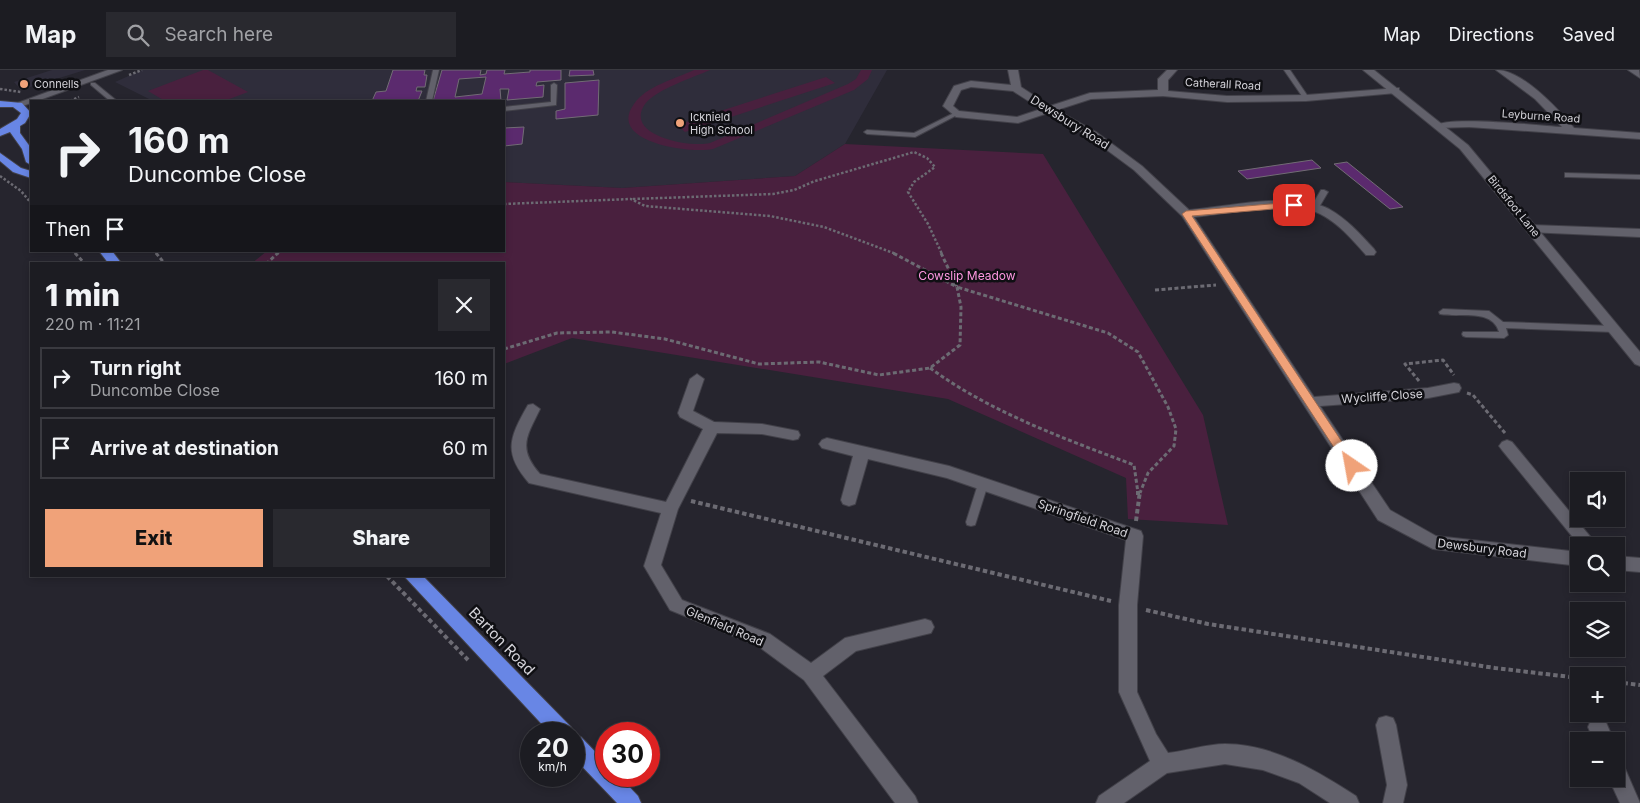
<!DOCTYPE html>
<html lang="en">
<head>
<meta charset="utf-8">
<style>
	:root { --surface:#1c1c22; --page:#29292f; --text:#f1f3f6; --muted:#a0a1a5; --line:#3a3a40; --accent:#f0a279 }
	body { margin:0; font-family:Inter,sans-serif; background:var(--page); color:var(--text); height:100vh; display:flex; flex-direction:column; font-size:19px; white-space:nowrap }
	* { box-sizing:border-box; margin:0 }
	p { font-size:16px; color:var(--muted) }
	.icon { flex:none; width:28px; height:28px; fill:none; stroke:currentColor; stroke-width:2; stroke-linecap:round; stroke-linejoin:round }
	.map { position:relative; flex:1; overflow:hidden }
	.details { position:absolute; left:30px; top:192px; width:475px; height:315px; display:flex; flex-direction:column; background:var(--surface); border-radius:0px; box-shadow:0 2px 8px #0003,0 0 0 1px var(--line) }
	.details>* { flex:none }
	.guide { position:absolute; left:30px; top:30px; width:475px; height:152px; border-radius:0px; box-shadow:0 2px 8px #0003,0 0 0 1px var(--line); background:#1c1c22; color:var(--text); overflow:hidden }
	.tools { position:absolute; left:1570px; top:402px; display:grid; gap:10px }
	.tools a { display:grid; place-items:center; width:55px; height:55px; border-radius:0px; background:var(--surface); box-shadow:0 2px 8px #0003,0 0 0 1px var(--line); font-size:25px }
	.speed { position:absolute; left:520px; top:652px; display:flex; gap:10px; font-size:25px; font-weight:700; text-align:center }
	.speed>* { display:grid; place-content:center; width:65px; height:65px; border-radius:50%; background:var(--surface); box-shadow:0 2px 8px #0003,0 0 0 1px var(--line); line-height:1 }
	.speed small { font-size:12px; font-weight:400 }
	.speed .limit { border:8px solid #d22; background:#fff; color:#111 }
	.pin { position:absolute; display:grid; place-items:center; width:42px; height:42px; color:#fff; margin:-21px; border-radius:10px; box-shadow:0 2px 8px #0006 }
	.me { position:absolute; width:55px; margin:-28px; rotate:327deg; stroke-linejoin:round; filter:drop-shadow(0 0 4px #0008) }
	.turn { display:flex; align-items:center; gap:18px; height:105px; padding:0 15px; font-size:22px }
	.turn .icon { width:65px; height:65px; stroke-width:2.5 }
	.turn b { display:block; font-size:35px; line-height:42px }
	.then { display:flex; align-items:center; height:48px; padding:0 15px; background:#0003; gap:10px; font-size:19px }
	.round { display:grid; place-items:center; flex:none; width:52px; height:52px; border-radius:0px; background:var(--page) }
	.summary { display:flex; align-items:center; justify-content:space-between; height:85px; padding:0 15px }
	h1 { font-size:30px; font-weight:800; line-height:38px }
	.cta { display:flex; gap:10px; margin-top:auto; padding:10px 15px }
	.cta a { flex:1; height:58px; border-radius:0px; background:var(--accent); color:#111; font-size:20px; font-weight:800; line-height:58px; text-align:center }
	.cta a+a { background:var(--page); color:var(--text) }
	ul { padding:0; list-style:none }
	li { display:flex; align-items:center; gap:15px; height:62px; margin:0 10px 8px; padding:0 5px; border:2px solid var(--line); border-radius:0px }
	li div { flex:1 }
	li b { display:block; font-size:19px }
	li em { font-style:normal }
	header { display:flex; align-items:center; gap:30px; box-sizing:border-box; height:70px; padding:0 25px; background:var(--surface); border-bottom:1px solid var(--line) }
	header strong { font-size:24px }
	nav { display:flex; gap:28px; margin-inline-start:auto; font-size:18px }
	.search { width:350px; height:45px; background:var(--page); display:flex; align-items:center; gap:12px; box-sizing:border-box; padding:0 18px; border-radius:0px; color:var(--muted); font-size:19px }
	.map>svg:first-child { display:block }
	.built { fill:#2f2d3b }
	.green { fill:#49203e }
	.building { fill:#5b2a6e; stroke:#726c75; fill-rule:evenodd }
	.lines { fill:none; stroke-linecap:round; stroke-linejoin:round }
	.lane-casing { stroke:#424149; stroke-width:2 }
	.street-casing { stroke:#424149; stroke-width:2 }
	.secondary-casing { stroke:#424149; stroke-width:2 }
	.highway-casing { stroke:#424149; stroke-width:2 }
	.path-far2 { stroke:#6c6b73; stroke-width:2.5; stroke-dasharray:2.5 2; stroke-linecap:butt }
	.path-far1 { stroke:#6c6b73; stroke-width:3; stroke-dasharray:4 2.5; stroke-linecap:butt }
	.path { stroke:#6c6b73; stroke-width:4; stroke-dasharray:4.5 3; stroke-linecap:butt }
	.lane { fill:#62616b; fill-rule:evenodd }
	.street { fill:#62616b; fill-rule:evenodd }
	.secondary { fill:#62616b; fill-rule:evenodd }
	.highway { fill:#6886e5; fill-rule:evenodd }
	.route { fill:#f0a279; stroke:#9c694f }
	.poi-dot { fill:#f0a279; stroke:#0f0f13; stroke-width:2 }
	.labels { text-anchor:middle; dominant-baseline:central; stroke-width:5; stroke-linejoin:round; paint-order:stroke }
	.far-poi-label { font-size:11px; fill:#d4d3d9; stroke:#0f0f13; text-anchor:start }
	.far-street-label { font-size:11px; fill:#d4d3d9; stroke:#0f0f13 }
	.street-label { font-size:12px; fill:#d4d3d9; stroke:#0f0f13 }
	.park-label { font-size:12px; fill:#fe98e1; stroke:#0f0f13 }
	.near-street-label { font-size:15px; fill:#d4d3d9; stroke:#0f0f13 }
</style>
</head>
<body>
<header>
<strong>Map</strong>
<div class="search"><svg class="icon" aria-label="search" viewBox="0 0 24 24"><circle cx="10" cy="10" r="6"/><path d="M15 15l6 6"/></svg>Search here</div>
<nav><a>Map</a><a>Directions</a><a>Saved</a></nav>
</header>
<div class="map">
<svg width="1640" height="733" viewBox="0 0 1640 733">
	<rect width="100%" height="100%" fill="#26252e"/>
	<path class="built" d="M52 0H85L21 20 14 12Z
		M142 0H887L845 74 795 106 622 118 504 112V31H153L115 12Z"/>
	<path class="green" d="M203 0H208L248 22 224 31H165L148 21Z
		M694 0H710C692 8 657 19 645 34 623 66 691 78 710 73L848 14 856 9 861 0H872L868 9 854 20 713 79C690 84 606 72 634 34 646 16 675 9 694 0Z
		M826 7 835 13 685 62 677 55Z
		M845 74 1043 84 1203 345 1228 455 1128 449 1126 408 948 329 572 268 504 294V194H251L267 181H504V112L622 118 795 106Z"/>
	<path class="building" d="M393 0H425L424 5H427L425 17H417L416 21H422L418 31H372L376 22 386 21Z
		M442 0H481L480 5 486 4 487 0H505L504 4 530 2V0H561V10L537 12 536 16 544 15 543 27 507 30 509 19H500L501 31H433ZM486 7 482 24 455 27 459 9Z
		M570 0H593L594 5 569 6Z
		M599 10 598 45 556 49V41L565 39V13Z
		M524 57 522 74 504 76V58Z
		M1312 90 1321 98 1247 109 1238 101Z
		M1347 92 1403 137 1390 139 1334 94Z"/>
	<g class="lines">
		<g class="lane-casing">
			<path id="lane" d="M433 0H439L432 31H426Z
				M1284 0H1290L1309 28 1308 29H1304Z
				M91 13H95L117 31H110L91 15Z
				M554 13 557 15 556 35 504 41V37L551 32V15Z
				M954 43 959 44 915 67 867 64 864 62 867 60 914 63Z
				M1565 103 1640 105V109L1568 107H1565Z
				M1321 120H1324L1328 122 1318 139H1312L1311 137Z
				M1443 239 1489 241 1503 252 1614 256 1618 259 1614 262 1506 258 1508 265 1504 268 1466 267 1463 266 1462 264 1463 262H1499C1492 238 1459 248 1440 244L1439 242Z
				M983 410 987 411 988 414 976 452 975 455 971 456 967 455 966 452 978 414 979 411Z"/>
		</g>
		<g class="street-casing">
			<path id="street" d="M108 0H122L37 31H31V33L17 38 12 35Z
				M1008 0H1018L1021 17 1050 36 1090 23 1158 20V9L1167 0H1177L1168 10V21L1227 26 1306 25 1399 18V22L1396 23 1306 31 1227 32 1163 26 1091 29 1057 40 1096 62 1142 96 1189 140C1228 137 1293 121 1329 139 1347 149 1361 165 1374 179L1376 182 1374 185H1366C1351 168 1334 148 1313 141 1284 131 1225 144 1194 147L1314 327 1428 318 1454 313 1459 314 1461 318 1459 322 1428 328 1320 336 1390 440 1436 466 1579 482V496L1433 479 1378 450 1182 146 1134 100 1088 66 1048 43 1018 53 956 47 943 36 954 16 971 11 1011 15ZM971 17 1013 21 1041 39 1017 47 959 41 953 36 961 20Z
				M1496 0C1523 0 1557 38 1574 58L1640 63V69L1469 57 1436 58 1435 56C1447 45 1542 56 1562 57L1535 29Z
				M1628 0H1639L1640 8Z
				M1532 155 1640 159V167L1528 162 1526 159Z
				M697 304 704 309 693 341 714 352 762 354 798 361 800 365 798 369 793 370 762 364 717 363 678 439 661 495 682 530 770 564 811 593 845 568 925 549 931 551 934 557 931 563 856 581 823 606 915 726 918 733H895L804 610 758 576 670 540 644 496 661 443 529 413C503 383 509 368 528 335L533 334 540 339C527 366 517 378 540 404L666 432 703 359 680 347 678 343 690 309Z
				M827 368 949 396 1141 461 1143 466 1137 535V622L1156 664 1168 683C1186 681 1207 674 1225 674 1273 674 1317 701 1356 726L1359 733H1330L1299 713 1263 700 1225 694 1167 703 1124 733H1096L1099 726 1150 691 1119 622V535L1126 470 947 408 868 389 855 434 849 436 843 434 841 430 853 386 822 378 819 374 822 370Z
				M1507 370 1512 372 1598 476H1580L1502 380 1499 376 1502 372Z
				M1616 486 1640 488V502L1616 500Z
				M1386 646 1393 648 1396 655 1407 715 1403 733H1383L1387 715 1376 655 1379 648Z
				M1598 648 1605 650 1614 671H1594L1588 657 1591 650Z
				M1616 691 1623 694 1640 733H1620L1609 709H1616Z"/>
		</g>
		<g class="secondary-casing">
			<path id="secondary" d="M1363 0H1374L1468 75 1640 282V296L1635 294 1460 79Z"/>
		</g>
		<g class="highway-casing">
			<path id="highway" d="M0 31 22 33 31 43 25 53 20 56V63L31 78V95L26 92 22 79 10 62 0 66V59L17 49 21 43 13 37H0Z
				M0 83 21 98 31 101V108L13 102 0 91Z
				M99 181H112L122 194H109Z
				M404 506H423L571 657 574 664H551Z
				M574 665 581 667 606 693V706H619L638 726 641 733H617L574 688Z"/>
		</g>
		<path class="path-far2" d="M129 5 142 0
			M0 19 21 22
			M70 31 79 27
			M0 106 21 121 31 133
			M633 129 773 124 794 120 815 111 914 82 927 88 935 97 914 112 908 122 928 154 942 184
			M504 134 631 129 645 136 770 146 824 157 896 184
			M74 181 76 184
			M155 181 157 184
			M277 184 280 181"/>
		<path class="path-far1" d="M75 183 85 194
			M156 183 165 194
			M941 183 957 217 1108 263 1138 282 1168 337 1176 359 1174 376 1148 403 1140 423
			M266 194 278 183
			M1155 220 1216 215
			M504 279 557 263 612 262 665 269 759 294 819 292 879 305 930 298 960 275 961 237 957 217 893 183
			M930 298C992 343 1063 368 1134 395L1138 423
			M1419 311 1405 294 1443 290 1454 305
			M1467 323 1473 325 1505 363"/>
		<path class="path" d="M1138 421V425
			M691 431 1111 531
			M1136 451 1140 421
			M387 506 468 590
			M1146 540 1208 554 1495 598 1579 608
			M1616 612 1640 615"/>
		<use href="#lane" class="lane"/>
		<use href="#street" class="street"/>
		<use href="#secondary" class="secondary"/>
		<use href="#highway" class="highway"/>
	</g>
	<path class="route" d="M1294 132 1297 133V137L1192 146 1356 393 1358 396 1352 401 1348 399 1182 144 1186 141Z"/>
	<g class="poi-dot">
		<circle cx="24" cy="14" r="5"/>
		<circle cx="680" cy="53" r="5"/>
	</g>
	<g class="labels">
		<g class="far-poi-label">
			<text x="34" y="14">Connells</text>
			<text x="690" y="47">Icknield<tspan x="690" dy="13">High School</tspan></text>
		</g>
		<g class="far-street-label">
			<text transform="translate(1223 14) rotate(3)">Catherall Road</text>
			<text transform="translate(1541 46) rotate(4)">Leyburne Road</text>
			<text transform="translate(1514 136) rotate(51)">Birdsfoot Lane</text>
		</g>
		<g class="street-label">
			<text transform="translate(1070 52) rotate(32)">Dewsbury Road</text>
			<text transform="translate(1382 326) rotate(-4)">Wycliffe Close</text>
			<text transform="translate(1083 448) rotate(19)">Springfield Road</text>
			<text transform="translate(1482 478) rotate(7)">Dewsbury Road</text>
			<text transform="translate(725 556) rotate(23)">Glenfield Road</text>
		</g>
		<g class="park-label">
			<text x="967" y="205">Cowslip Meadow</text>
		</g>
		<g class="near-street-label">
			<text transform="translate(502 571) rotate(46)">Barton Road</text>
		</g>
	</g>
</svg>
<div class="tools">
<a><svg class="icon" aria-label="sound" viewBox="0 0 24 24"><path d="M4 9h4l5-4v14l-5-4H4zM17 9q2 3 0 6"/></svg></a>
<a><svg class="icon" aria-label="search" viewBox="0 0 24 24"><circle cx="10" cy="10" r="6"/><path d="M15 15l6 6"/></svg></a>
<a><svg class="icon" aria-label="layers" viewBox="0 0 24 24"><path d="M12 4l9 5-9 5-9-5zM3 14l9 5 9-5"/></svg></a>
<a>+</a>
<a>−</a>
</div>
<div class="speed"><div>20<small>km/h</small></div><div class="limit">30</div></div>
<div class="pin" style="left:1294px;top:135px;background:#d93025"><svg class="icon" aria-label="arrive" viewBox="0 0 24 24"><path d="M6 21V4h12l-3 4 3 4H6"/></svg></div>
<svg class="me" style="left:1352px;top:396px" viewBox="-20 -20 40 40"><circle r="19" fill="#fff"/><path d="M0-13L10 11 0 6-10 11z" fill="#f0a279"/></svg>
<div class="guide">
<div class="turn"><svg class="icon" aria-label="right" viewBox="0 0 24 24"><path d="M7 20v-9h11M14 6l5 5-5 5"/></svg><div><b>160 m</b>Duncombe Close</div></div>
<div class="then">Then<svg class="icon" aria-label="arrive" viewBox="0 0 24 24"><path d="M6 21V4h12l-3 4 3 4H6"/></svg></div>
</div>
<section class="details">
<div class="summary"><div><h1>1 min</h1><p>220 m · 11:21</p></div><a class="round"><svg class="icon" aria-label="close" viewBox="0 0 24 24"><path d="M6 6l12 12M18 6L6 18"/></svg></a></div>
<ul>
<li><svg class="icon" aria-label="right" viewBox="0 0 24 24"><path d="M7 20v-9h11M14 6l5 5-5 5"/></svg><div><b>Turn right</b><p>Duncombe Close</p></div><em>160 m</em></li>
<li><svg class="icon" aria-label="arrive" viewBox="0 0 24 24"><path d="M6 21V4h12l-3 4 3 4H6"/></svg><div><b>Arrive at destination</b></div><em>60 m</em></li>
</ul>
<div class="cta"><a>Exit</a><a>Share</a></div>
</section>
</div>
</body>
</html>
